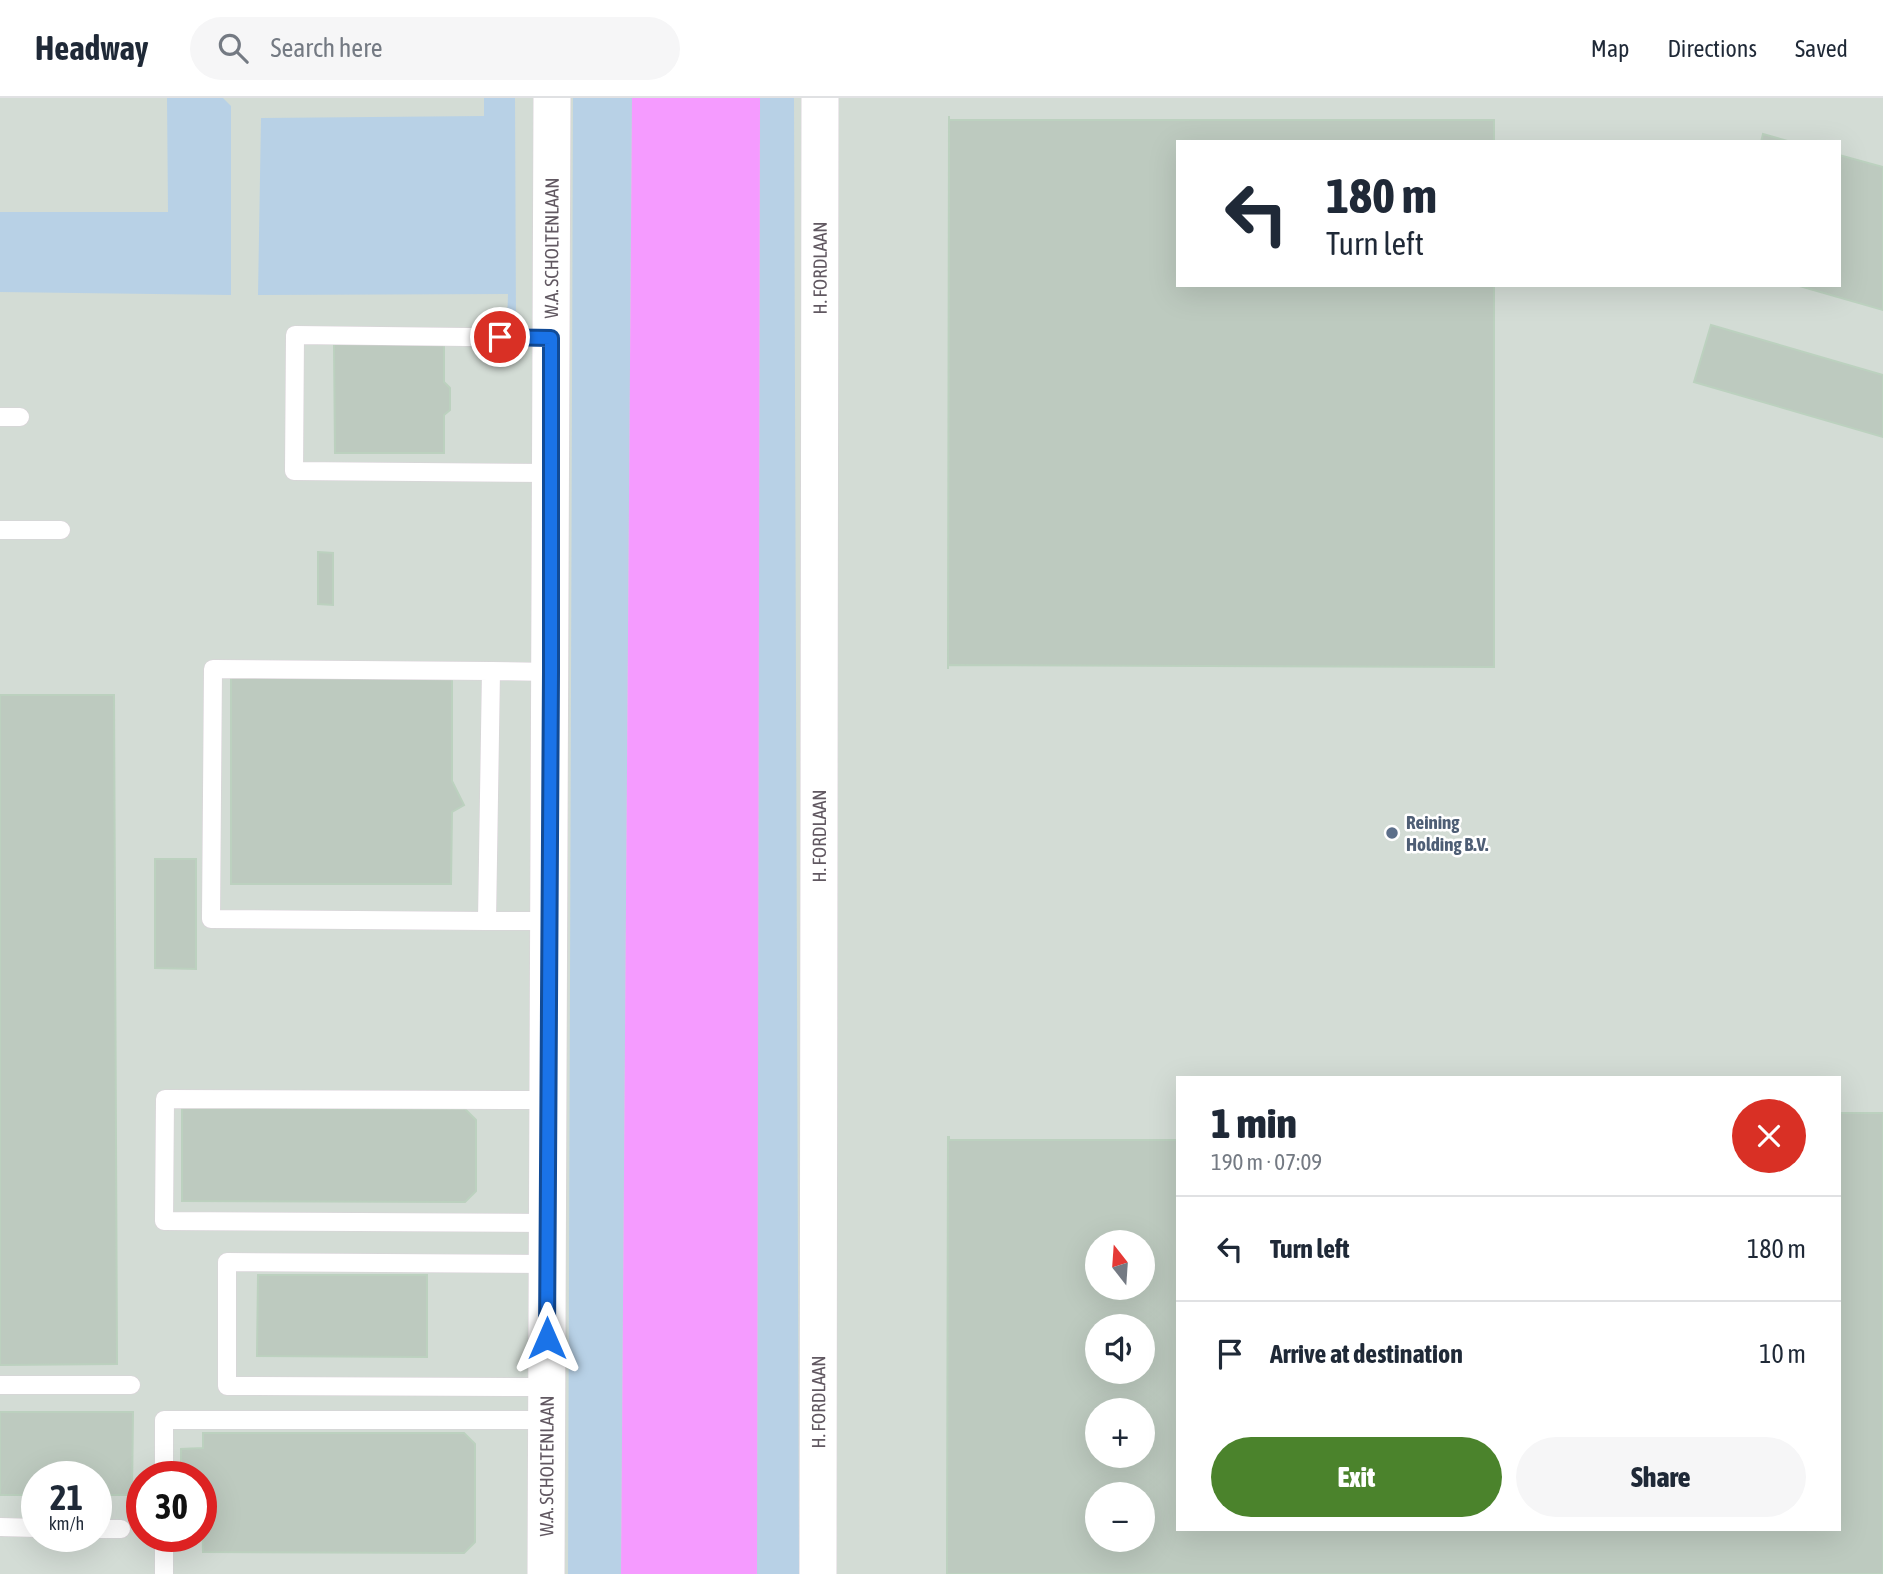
<!DOCTYPE html>
<html lang="en">
<head>
<meta charset="utf-8">
<style>
	:root { --surface:#fff; --page:#f6f6f7; --text:#1f2937; --muted:#747a83; --line:#e0e1e3; --accent:#4b832c }
	body { margin:0; font-family:"Asap Condensed",sans-serif; background:var(--page); color:var(--text); height:100vh; display:flex; flex-direction:column; font-size:26px; white-space:nowrap }
	* { box-sizing:border-box; margin:0 }
	p { font-size:23px; color:var(--muted) }
	.icon { flex:none; width:38px; height:38px; fill:none; stroke:currentColor; stroke-width:2; stroke-linecap:round; stroke-linejoin:round }
	.map { position:relative; flex:1; overflow:hidden }
	.details { position:absolute; left:1176px; top:978px; width:665px; height:455px; display:flex; flex-direction:column; background:var(--surface); border-radius:0px; box-shadow:0 7px 28px #0002 }
	.details>* { flex:none }
	.top-card { position:absolute; left:1176px; top:42px; width:665px; height:147px; border-radius:0px; box-shadow:0 7px 28px #0002; background:#fff; color:var(--text); overflow:hidden }
	.needle { width:46px; rotate:343deg }
	.controls { position:absolute; left:1085px; top:1132px; display:grid; gap:14px }
	.controls a { display:grid; place-items:center; width:70px; height:70px; border-radius:50%; background:var(--surface); box-shadow:0 7px 28px #0002; font-size:35px }
	.speed { position:absolute; left:21px; top:1363px; display:flex; gap:14px; font-size:35px; font-weight:700; text-align:center }
	.speed>* { display:grid; place-content:center; width:91px; height:91px; border-radius:50%; background:var(--surface); box-shadow:0 7px 28px #0002; line-height:1 }
	.speed small { font-size:18px; font-weight:400 }
	.speed .limit { border:10px solid #d22; background:#fff; color:#111 }
	.pin { position:absolute; display:grid; place-items:center; width:60px; height:60px; color:#fff; margin:-30px; border:4px solid #fff; border-radius:50%; box-shadow:0 2px 7px #0007 }
	.me { position:absolute; width:77px; margin:-38px; rotate:0deg; stroke-linejoin:round; filter:drop-shadow(0 0 5px #0008) }
	.turn { display:flex; align-items:center; gap:24px; height:147px; padding:0 35px; font-size:32px }
	.turn .icon { width:91px; height:91px; stroke-width:2.5 }
	.turn b { display:block; font-size:49px; line-height:60px }
	.round { display:grid; place-items:center; flex:none; width:74px; height:74px; border-radius:37px; background:var(--page) }
	.head { display:flex; align-items:center; justify-content:space-between; height:119px; padding:0 35px }
	h1 { font-size:42px; font-weight:800; line-height:52px }
	.button { display:flex; gap:14px; margin-top:auto; padding:14px 35px }
	.button a { flex:1; height:80px; border-radius:42px; background:var(--accent); color:#fff; font-size:28px; font-weight:800; line-height:80px; text-align:center }
	.button a+a { background:var(--page); color:var(--text) }
	ul { padding:0; list-style:none }
	li { display:flex; align-items:center; gap:21px; height:105px; padding:0 35px; border-top:2px solid var(--line) }
	li div { flex:1 }
	li b { display:block; font-size:26px }
	li em { font-style:normal }
	header { display:flex; align-items:center; gap:42px; box-sizing:border-box; height:98px; padding:0 35px; background:var(--surface); border-bottom:2px solid var(--line) }
	header strong { font-size:33px }
	nav { display:flex; gap:38px; margin-inline-start:auto; font-size:24px }
	.search { width:490px; height:63px; background:var(--page); display:flex; align-items:center; gap:18px; box-sizing:border-box; padding:0 24px; border-radius:38px; color:var(--muted); font-size:26px }
	.map>svg:first-child { display:block }
	.industrial { fill:#d3dcd5; fill-rule:evenodd }
	.green { fill:#b8d1e6 }
	.water { fill:#f59bff }
	.building { fill:#bdcabf; stroke:#bcd1bf; stroke-width:2; fill-rule:evenodd }
	.lines { fill:none; stroke-linecap:round; stroke-linejoin:round }
	.lane-casing { stroke:#dad2d9; stroke-width:19 }
	.street-casing { stroke:#dad2d9; stroke-width:38 }
	.lane { stroke:#fff; stroke-width:18 }
	.street { stroke:#fff; stroke-width:37 }
	.route-casing { stroke:#114b97; stroke-width:18 }
	.route { stroke:#1a73e8; stroke-width:12 }
	.service-dot { fill:#5c6f8a; stroke:#fff; stroke-width:2.5 }
	.labels { text-anchor:middle; dominant-baseline:central; stroke-width:5; stroke-linejoin:round; paint-order:stroke }
	.street-label { font-size:19px; fill:#615861; stroke:#fff }
	.service-label { font-size:19px; font-weight:bold; fill:#4e5e75; stroke:#fff; text-anchor:start }
</style>
</head>
<body>
<header>
<strong>Headway</strong>
<div class="search"><svg class="icon" aria-label="search" viewBox="0 0 24 24"><circle cx="10" cy="10" r="6"/><path d="M15 15l6 6"/></svg>Search here</div>
<nav><a>Map</a><a>Directions</a><a>Saved</a></nav>
</header>
<div class="map">
<svg width="1883" height="1476" viewBox="0 0 1883 1476">
	<rect width="100%" height="100%" fill="#deece1"/>
	<path class="industrial" d="M0 0H1883V1476H0ZM1178 44H1839V187H1178ZM1178 980H1839V1432H1178ZM1097 1144H1143V1190H1097ZM1097 1228H1143V1274H1097ZM1097 1312H1143V1358H1097ZM37 1379H96V1438H37ZM142 1379H201V1438H142ZM1097 1396H1143V1442H1097Z"/>
	<path class="green" d="M167 0H223L231 8V197L0 194V114H168Z
		M484 0H515L516 227H507L508 196 258 197 261 20 484 18Z
		M573 0H632L621 1476H568Z
		M760 0H794L799 1476H757Z"/>
	<path class="water" d="M632 0H760L757 1476H621Z"/>
	<path class="building" d="M949 18V22H1494V44H1178V187H1494V569L948 567V571L949 19Z
		M1763 36 1791 44H1761Z
		M1839 57 1883 69V212L1796 187H1839Z
		M1711 227 1883 277V339L1694 284Z
		M334 246H444V284L450 290V312L444 317V355H335Z
		M318 454 333 455V507L318 506Z
		M231 579H452V683L464 707 452 714 451 786H231Z
		M0 597H114L117 1266 0 1267Z
		M155 761H196V871L155 870Z
		M182 1010 465 1011 476 1022V1093L465 1104 182 1103Z
		M1839 1015H1883V1476H947L948 1039H949V1042H1178V1432H1839ZM1097 1144H1143V1190H1097ZM1097 1228H1143V1274H1097ZM1097 1312H1143V1358H1097ZM1097 1396H1143V1442H1097Z
		M258 1177H427V1259L257 1258Z
		M0 1314H133L132 1397H96V1379H37V1397H0Z
		M203 1335H464L475 1346V1444L464 1455 203 1454 201 1379H181V1351L203 1350Z"/>
	<g class="lines">
		<g class="lane-casing">
			<path id="lane" d="M0 319H20
				M551 375 294 373 295 237 551 240
				M0 432H61
				M487 823 211 821 213 571 491 573
				M549 823H487L491 573 551 574
				M548 1125 164 1123 165 1001 548 1002
				M0 1287H131
				M547 1289 227 1288V1164L548 1166
				M164 1379V1322H547
				M0 1429 37 1430
				M96 1431H121
				M164 1476V1438"/>
		</g>
		<g class="street-casing">
			<g id="street">
				<path id="s1" d="M546 1476 552 0"/>
				<path id="s2" d="M818 1476 820 0"/>
			</g>
		</g>
		<use href="#lane" class="lane"/>
		<use href="#street" class="street"/>
	</g>
	<g class="lines">
		<g class="route-casing">
			<path id="route" d="M500 239 551 240V574L547 1240"/>
		</g>
		<use href="#route" class="route"/>
	</g>
	<circle class="service-dot" cx="1392" cy="735" r="7"/>
	<g class="labels">
		<g class="street-label">
			<text stroke="none"><textPath href="#s1" startOffset="1326">W.A. SCHOLTENLAAN</textPath></text>
			<text stroke="none"><textPath href="#s2" startOffset="1306">H. FORDLAAN</textPath></text>
			<text stroke="none"><textPath href="#s2" startOffset="738">H. FORDLAAN</textPath></text>
			<text stroke="none"><textPath href="#s2" startOffset="172">H. FORDLAAN</textPath></text>
			<text stroke="none"><textPath href="#s1" startOffset="108">W.A. SCHOLTENLAAN</textPath></text>
		</g>
		<g class="service-label">
			<text x="1406" y="724">Reining<tspan x="1406" dy="22">Holding B.V.</tspan></text>
		</g>
	</g>
</svg>
<div class="controls">
<a><svg class="needle" viewBox="-14 -14 28 28"><path d="M0-13l5 13h-10z" fill="#e53935"/><path d="M0 13l5-13h-10z" fill="#747a83"/></svg></a>
<a><svg class="icon" aria-label="sound" viewBox="0 0 24 24"><path d="M4 9h4l5-4v14l-5-4H4zM17 9q2 3 0 6"/></svg></a>
<a>+</a>
<a>−</a>
</div>
<div class="speed"><div>21<small>km/h</small></div><div class="limit">30</div></div>
<div class="pin" style="left:500px;top:239px;background:#d93025"><svg class="icon" aria-label="arrive" viewBox="0 0 24 24"><path d="M6 21V4h12l-3 4 3 4H6"/></svg></div>
<svg class="me" style="left:547px;top:1240px" viewBox="-20 -20 40 40"><path d="M0-17L14 15 0 8-14 15z" fill="#1a73e8" stroke="#fff" stroke-width="4"/></svg>
<div class="top-card">
<div class="turn"><svg class="icon" aria-label="left" viewBox="0 0 24 24"><path d="M17 20v-9H6M10 6l-5 5 5 5"/></svg><div><b>180 m</b>Turn left</div></div>
</div>
<section class="details">
<div class="head"><div><h1>1 min</h1><p>190 m · 07:09</p></div><a class="round" style="background:#d93025;color:#fff"><svg class="icon" aria-label="close" viewBox="0 0 24 24"><path d="M6 6l12 12M18 6L6 18"/></svg></a></div>
<ul>
<li><svg class="icon" aria-label="left" viewBox="0 0 24 24"><path d="M17 20v-9H6M10 6l-5 5 5 5"/></svg><div><b>Turn left</b></div><em>180 m</em></li>
<li><svg class="icon" aria-label="arrive" viewBox="0 0 24 24"><path d="M6 21V4h12l-3 4 3 4H6"/></svg><div><b>Arrive at destination</b></div><em>10 m</em></li>
</ul>
<div class="button"><a>Exit</a><a>Share</a></div>
</section>
</div>
</body>
</html>
